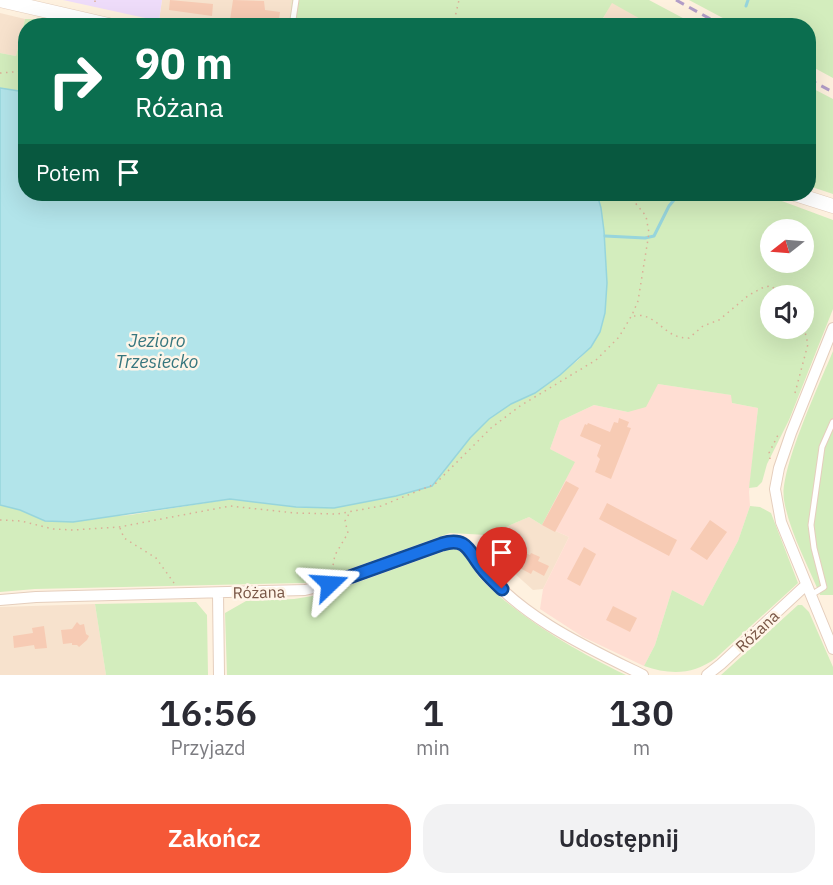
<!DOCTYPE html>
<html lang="pl">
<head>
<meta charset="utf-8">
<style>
	:root { --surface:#fff; --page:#f2f2f3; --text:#2b2b33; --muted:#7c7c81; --accent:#f55837 }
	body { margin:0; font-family:"IBM Plex Sans",sans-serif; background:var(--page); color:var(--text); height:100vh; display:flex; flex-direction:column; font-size:22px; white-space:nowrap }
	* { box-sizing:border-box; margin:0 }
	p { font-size:20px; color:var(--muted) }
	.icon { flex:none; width:33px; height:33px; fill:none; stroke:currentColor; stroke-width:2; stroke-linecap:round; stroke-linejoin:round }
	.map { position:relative; height:675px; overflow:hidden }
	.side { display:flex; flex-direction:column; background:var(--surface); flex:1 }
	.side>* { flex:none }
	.guide { position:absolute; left:18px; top:18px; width:798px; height:183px; border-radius:24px; box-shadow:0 6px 24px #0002; background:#0b6e4f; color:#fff; overflow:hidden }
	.needle { width:39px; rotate:253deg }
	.tools { position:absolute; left:760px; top:219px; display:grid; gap:12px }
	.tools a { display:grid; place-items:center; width:54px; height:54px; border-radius:50%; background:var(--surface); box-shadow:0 6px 24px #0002; font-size:30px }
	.pin { position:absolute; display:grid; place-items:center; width:51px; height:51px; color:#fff; margin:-62px -26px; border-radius:50% 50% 50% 0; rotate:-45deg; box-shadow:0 0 6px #0007 }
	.pin .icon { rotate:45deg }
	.me { position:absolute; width:66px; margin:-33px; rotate:70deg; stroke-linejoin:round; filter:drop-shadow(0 0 4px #0008) }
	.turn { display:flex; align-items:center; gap:21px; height:126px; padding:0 18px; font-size:27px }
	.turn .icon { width:78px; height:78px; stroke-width:2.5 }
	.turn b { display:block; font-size:42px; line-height:51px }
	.then { display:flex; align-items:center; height:57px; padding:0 18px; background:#0003; gap:12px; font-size:22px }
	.eta { display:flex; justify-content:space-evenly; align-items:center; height:102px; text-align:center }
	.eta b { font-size:36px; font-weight:600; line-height:42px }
	.primary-button { display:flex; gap:12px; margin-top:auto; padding:12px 18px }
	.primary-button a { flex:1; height:69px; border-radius:24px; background:var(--accent); color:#fff; font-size:24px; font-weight:600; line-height:69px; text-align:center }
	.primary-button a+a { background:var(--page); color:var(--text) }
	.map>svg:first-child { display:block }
	.residential { fill:#f7e2cd }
	.commercial { fill:#ffded3 }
	.education { fill:#eedcfa }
	.green { fill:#d3edbd; fill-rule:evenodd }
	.water { fill:#b2e4ea; stroke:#97d5dc; stroke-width:1.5 }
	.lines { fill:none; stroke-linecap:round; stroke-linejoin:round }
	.stream { stroke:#97d5dc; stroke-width:3 }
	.building { fill:#f7cbb4 }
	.service-casing { stroke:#e5cebd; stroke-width:7 }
	.minor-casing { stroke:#e5cebd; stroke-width:12 }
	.tertiary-casing { stroke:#e5cebd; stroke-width:15 }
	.path { stroke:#dbae97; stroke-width:1.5; stroke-dasharray:1.5 4.5; stroke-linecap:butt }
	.service { stroke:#fff; stroke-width:5 }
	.minor { stroke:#fff; stroke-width:10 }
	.tertiary { stroke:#fff; stroke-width:14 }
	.rail { stroke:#b29dc8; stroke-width:3; stroke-dasharray:9 6; stroke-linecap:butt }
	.route-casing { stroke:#114b97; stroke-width:15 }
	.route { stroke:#1a73e8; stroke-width:10 }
	.labels { text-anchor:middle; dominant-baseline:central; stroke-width:5; stroke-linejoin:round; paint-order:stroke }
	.street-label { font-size:16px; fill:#775444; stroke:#fff5e8 }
	.water-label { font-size:18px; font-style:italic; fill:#36767e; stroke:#fff5e8 }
</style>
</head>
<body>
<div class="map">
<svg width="833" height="675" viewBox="0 0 833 675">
	<rect width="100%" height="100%" fill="#fef1df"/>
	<path class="residential" d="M162 0H292L289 25 178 26 159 21Z
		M612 2 651 25 599 26Z
		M0 13 25 19 16 56 0 53Z
		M529 517 542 525 569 537 543 589 533 590 485 547 487 535Z
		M95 604 106 675H0V607Z"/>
	<path class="commercial" d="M658 384 732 395V403L758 408 749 492 750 506 738 541 703 606 672 590 655 645 644 666 583 637 540 609 543 589 569 537 542 525 574 462 550 449 560 421 594 405 628 412Z"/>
	<path class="education" d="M63 0H162L159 21Z"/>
	<path class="green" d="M292 0H649L696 25H651L612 3 599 25 289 26Z
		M689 0H833V78L809 65 808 26 736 25Z
		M25 19H41L71 25 26 26 25 92 0 88V53L16 56Z
		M808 86 833 99V194L809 186Z
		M597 194H763L833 220V309L789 420 767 464 762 482 757 487 749 488 758 408 732 403 731 395 658 384 646 407 628 412 594 405 560 421 550 449 575 462 542 525 529 517 487 535 450 533 327 577 304 583 35 589 0 592V505L20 510 45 521 130 515 230 499 296 507 334 508 396 496 432 486 470 438 489 419 511 403 535 393 577 361 591 347 600 332 605 313 607 283 604 231 601 208ZM771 230H804V262H771ZM771 296H804V328H771Z
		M833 351V595H820C808 565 789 531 784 500 779 470 820 383 833 351Z
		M750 506 760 507 771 513 798 583 716 658C693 675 670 675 644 666L655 645 672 590 703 606 738 541Z
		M455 549C466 553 472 568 479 577 485 584 492 590 499 596 542 631 577 651 626 675H227L225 613 246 601 294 599 325 594 448 550Z
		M196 602 207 615 208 675H106L95 604Z
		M798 605H802L809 612 833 667V675H721Z"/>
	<path class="water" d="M0 88 25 92 26 194H597L601 208 604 231 607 283 605 313 600 332 591 347 560 375 535 393 511 404 489 419 470 438 432 486 396 496 334 508 296 507 230 499 73 522 45 521 20 510 0 505Z"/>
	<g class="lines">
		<path class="stream" d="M746 6 748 0
			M605 236 645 238 654 236 669 206 679 194"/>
	</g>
	<path class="building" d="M170 0 213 4 212 16 169 10Z
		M233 0 264 1 265 10 280 12 278 26 264 24V20L243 18V22L230 20Z
		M619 418 629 422 627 427 631 428 611 479 595 472 600 459 597 456 601 445 580 436 585 424 587 425 588 423 610 432 614 422 618 423Z
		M566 481 579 488 555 532 542 525Z
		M607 503 677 540 669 556 599 519Z
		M710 520 727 532 707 560 690 549Z
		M584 547 596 554 580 586 567 579Z
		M525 553 530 555 531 553 540 557 538 561 549 566 544 576 533 570 531 574 518 567Z
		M613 606 637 618 630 632 606 620Z
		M77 622 80 625 84 624 86 634 89 636 87 640 79 647 77 645H72V643L63 644 61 630 72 629Z
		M44 626 47 648 35 649 34 645 14 648 13 636 33 633 32 628Z"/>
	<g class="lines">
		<g class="service-casing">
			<path id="service" d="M292 26 296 0
				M811 595 824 587 814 548 811 525 822 447 833 422"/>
		</g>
		<g class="minor-casing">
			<path id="minor" d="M833 328 791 433 779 468 775 489 781 522 833 649
				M218 593 219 675
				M0 600 36 597 305 590 330 584 445 543C464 537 470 552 480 565 518 616 588 648 643 675
				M707 675 721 664 806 585"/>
		</g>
		<g class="tertiary-casing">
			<path id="tertiary" d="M0 0 113 26
				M795 194 833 206"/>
		</g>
		<path class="path" d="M95 2V0
			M453 26 459 0
			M0 73 26 71
			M634 316C637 316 641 315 644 316 661 321 668 339 689 338L703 326 719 320 749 295 764 287 771 286 776 290 778 296
			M795 393 808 344 804 328
			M770 459 769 453 779 433
			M0 520 21 521 53 529 73 530 119 527 230 506 295 513 337 514 381 506 435 484 491 428 520 406 596 360 619 337 632 315 638 301 649 233 646 216 628 194
			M120 528 124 538 156 558 174 583
			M332 571 335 555 348 533 345 521 350 512"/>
		<use href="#service" class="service"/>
		<use href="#minor" class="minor"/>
		<use href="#tertiary" class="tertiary"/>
		<path class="rail" d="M676 0 723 26
			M808 79 833 92"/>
	</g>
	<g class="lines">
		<g class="route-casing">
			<path id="route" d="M330 584 442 544C467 536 469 552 482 568 488 576 495 582 502 589"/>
		</g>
		<use href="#route" class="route"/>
	</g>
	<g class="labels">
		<g class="street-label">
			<text transform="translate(259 592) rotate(-1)">Różana</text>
			<text transform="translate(757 631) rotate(-43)">Różana</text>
		</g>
		<g class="water-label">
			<text x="157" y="340">Jezioro<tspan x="157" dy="21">Trzesiecko</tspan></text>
		</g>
	</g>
</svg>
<div class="tools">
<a><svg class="needle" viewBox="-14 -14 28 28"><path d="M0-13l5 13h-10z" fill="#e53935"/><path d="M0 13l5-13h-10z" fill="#7c7c81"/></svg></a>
<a><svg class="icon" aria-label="sound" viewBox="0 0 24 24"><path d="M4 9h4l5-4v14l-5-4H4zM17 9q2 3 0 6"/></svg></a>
</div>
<div class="pin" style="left:502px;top:589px;background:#d93025"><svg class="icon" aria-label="arrive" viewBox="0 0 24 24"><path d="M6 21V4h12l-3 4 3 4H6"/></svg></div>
<svg class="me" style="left:330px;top:584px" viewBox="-20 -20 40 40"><path d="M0-17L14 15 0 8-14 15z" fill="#1a73e8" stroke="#fff" stroke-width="4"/></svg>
<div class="guide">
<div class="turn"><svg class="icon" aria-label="right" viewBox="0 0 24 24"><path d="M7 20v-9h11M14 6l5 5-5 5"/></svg><div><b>90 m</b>Różana</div></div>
<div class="then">Potem<svg class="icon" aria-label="arrive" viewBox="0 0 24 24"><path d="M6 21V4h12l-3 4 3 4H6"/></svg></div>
</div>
</div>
<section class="side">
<div class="eta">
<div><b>16:56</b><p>Przyjazd</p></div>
<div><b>1</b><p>min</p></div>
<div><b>130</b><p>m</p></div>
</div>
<div class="primary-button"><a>Zakończ</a><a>Udostępnij</a></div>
</section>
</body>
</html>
